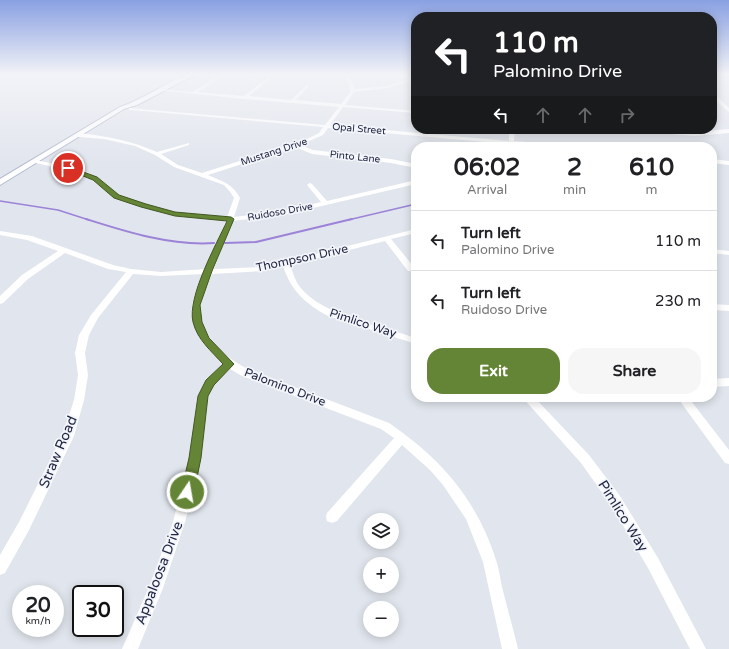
<!DOCTYPE html>
<html lang="en">
<head>
<meta charset="utf-8">
<style>
	:root { --surface:#fff; --page:#f6f6f6; --text:#202124; --muted:#757577; --line:#e0e0e0; --accent:#658536 }
	body { margin:0; font-family:"Varela Round",sans-serif; background:var(--page); color:var(--text); height:100vh; display:flex; flex-direction:column; font-size:15px; white-space:nowrap }
	* { box-sizing:border-box; margin:0 }
	p { font-size:13px; color:var(--muted) }
	.icon { flex:none; width:22px; height:22px; fill:none; stroke:currentColor; stroke-width:2; stroke-linecap:round; stroke-linejoin:round }
	.map { position:relative; flex:1; overflow:hidden }
	.details { position:absolute; left:411px; top:142px; width:306px; height:260px; display:flex; flex-direction:column; background:var(--surface); border-radius:16px; box-shadow:0 2px 10px #0003 }
	.details>* { flex:none }
	.banner { position:absolute; left:411px; top:12px; width:306px; height:122px; border-radius:16px; box-shadow:0 2px 10px #0003; background:#202124; color:#fff; overflow:hidden }
	.buttons { position:absolute; left:363px; top:513px; display:grid; gap:8px }
	.buttons a { display:grid; place-items:center; width:36px; height:36px; border-radius:50%; background:var(--surface); box-shadow:0 2px 10px #0003; font-size:20px }
	.speed { position:absolute; left:12px; top:585px; display:flex; gap:8px; font-size:20px; font-weight:700; text-align:center }
	.speed>* { display:grid; place-content:center; width:52px; height:52px; border-radius:50%; background:var(--surface); box-shadow:0 2px 10px #0003; line-height:1 }
	.speed small { font-size:10px; font-weight:400 }
	.speed .limit { border:2px solid #111; border-radius:6px; background:#fff; color:#111 }
	.pin { position:absolute; display:grid; place-items:center; width:34px; height:34px; color:#fff; margin:-17px; border:2px solid #fff; border-radius:50%; box-shadow:0 1px 4px #0007 }
	.me { position:absolute; width:44px; margin:-22px; rotate:12deg; stroke-linejoin:round; filter:drop-shadow(0 0 3px #0008) }
	.turn { display:flex; align-items:center; gap:14px; height:84px; padding:0 16px; font-size:18px }
	.turn .icon { width:52px; height:52px; stroke-width:2.5 }
	.turn b { display:block; font-size:28px; line-height:34px }
	.lanes { display:flex; align-items:center; height:38px; padding:0 16px; background:#0003; justify-content:center; gap:20px; direction:ltr }
	.lanes .off { opacity:.35 }
	.eta { display:flex; justify-content:space-evenly; align-items:center; height:68px; text-align:center }
	.eta b { font-size:24px; font-weight:800; line-height:28px }
	.primary-button { display:flex; gap:8px; margin-top:auto; padding:8px 16px }
	.primary-button a { flex:1; height:46px; border-radius:16px; background:var(--accent); color:#fff; font-size:16px; font-weight:800; line-height:46px; text-align:center }
	.primary-button a+a { background:var(--page); color:var(--text) }
	ul { padding:0; list-style:none }
	li { display:flex; align-items:center; gap:12px; height:60px; padding:0 16px; border-top:1px solid var(--line) }
	li div { flex:1 }
	li b { display:block; font-size:15px }
	li em { font-style:normal }
	.map>svg:first-child { display:block }
	.lines { fill:none; stroke-linecap:round; stroke-linejoin:round }
	.stream-far1 { stroke:#9c83d8; stroke-width:1.5 }
	.stream { stroke:#9c83d8; stroke-width:2 }
	.secondary-casing { stroke:#b3b9ce; stroke-width:2 }
	.street { fill:#fff; fill-rule:evenodd }
	.secondary { fill:#fff; fill-rule:evenodd }
	.route { fill:#658536; stroke:#425623 }
	.labels { text-anchor:middle; dominant-baseline:central; stroke-width:3.5; stroke-linejoin:round; paint-order:stroke }
	.far-street-label { font-size:10px; fill:#1f2340; stroke:#f2f5f9 }
	.street-label { font-size:12px; fill:#1f2340; stroke:#f2f5f9 }
	.near-street-label { font-size:14px; fill:#1f2340; stroke:#f2f5f9 }
</style>
</head>
<body>
<div class="map">
<svg width="729" height="649" viewBox="0 0 729 649">
	<rect width="100%" height="100%" fill="#e1e5ed"/>
	<g class="lines">
		<path class="stream-far1" d="M0 201 58 210 89 220
			M348 220 416 204"/>
		<path class="stream" d="M86 219C127 232 171 246 214 243
			M225 243 256 242 352 219"/>
		<g class="secondary-casing">
			<path id="secondary" d="M188 74H196L137 105 124 109 0 185V179L120 107C144 99 165 83 188 74Z"/>
		</g>
		<path class="street" d="M141 74H158L181 77 179 78Z
			M222 74H227L198 92 244 96 272 74H277L249 96 291 100 307 85 309 86 296 100 341 104 351 91 345 74H349L355 89 387 86 408 79 394 74C402 74 409 79 416 77V79L388 88 354 92 345 105 416 111V113L343 107 330 125 509 141V129H515L514 141 564 145 567 147H545L514 144V147H508V144L328 128 323 135 300 145 313 150 391 159 416 164V168L391 163 312 154 295 147 208 175C222 181 233 184 240 198L234 217 283 211 321 202 307 185 310 183 312 184 327 201 416 180V184L283 215 232 221 214 269 263 267 416 229V233L391 239 414 267 415 269 414 271H408L385 241 290 265C293 272 295 281 300 287 321 315 384 327 416 338V344L328 316C306 304 291 291 283 266L263 271 212 274C209 283 201 296 200 306 200 337 225 358 250 370L389 423C441 459 476 498 496 560 499 568 500 578 502 587 507 607 513 628 518 649H502L483 562 466 519 443 485 430 470 402 445 337 521 332 523 327 521 326 517 327 513 394 438 381 429 242 376 230 369 214 384 208 396 201 458 185 522 163 588 138 649H122L149 587 173 522 189 458 198 396 206 379 223 364C207 350 190 329 192 306 193 296 200 284 204 274L161 276 133 274 98 318 89 335 85 353 88 375 84 400 74 436 29 530 5 573 0 575V555L19 522 62 436 74 400 78 375 75 353 79 335 91 315 126 272 108 269 65 253 28 279 3 303 0 304V296L22 275 58 251 27 240 0 235V231L32 236 113 265 131 269 161 272 206 269 226 221 175 216 142 207 115 198 85 175 67 170 31 162 34 160 68 166 89 173 119 196 146 205 175 212 227 217 234 198 231 193 224 185 174 167 155 155 135 146 104 139 79 137 76 135 79 133C107 136 132 141 157 152L189 143V145L161 154 178 165 202 173 305 140 319 133 323 127 131 110H129V108L325 125 339 107 244 99 157 90 159 89 192 92Z
			M714 97H718L729 108V112L714 99Z
			M632 129H654L695 132 729 129V133L695 136 635 131Z
			M712 159 729 161V165L712 163Z
			M712 203 716 204 717 205 712 207Z
			M712 249 729 251V255L712 253Z
			M712 304 729 305V311L712 310Z
			M729 378V386L712 387V379Z
			M522 397H534L589 455 620 496 658 558 706 649H690L648 568 611 505 581 463Z
			M677 397H688L729 450V464L725 463Z"/>
		<use href="#secondary" class="secondary"/>
	</g>
	<linearGradient id="sky" x2="0" y2="1"><stop stop-color="#89a0e2"/><stop offset="0.45" stop-color="#f2f3f7"/><stop offset="1" stop-color="#f2f3f7" stop-opacity="0"/></linearGradient>
	<rect width="729" height="165" fill="url(#sky)"/>
	<path class="route" d="M66 167H70L97 177 119 195 146 204 175 212 231 217 234 219 212 271 200 305 202 322 209 338 234 364 214 385 208 396 201 458 194 492 192 496 187 498 183 496 181 492 189 458 198 396 206 380 223 364C211 351 197 339 193 322 187 297 216 245 227 221L175 216 141 207 114 198 93 180 66 169Z"/>
	<g class="labels">
		<g class="far-street-label">
			<text transform="translate(359 129) rotate(5)">Opal Street</text>
			<text transform="translate(274 152) rotate(-18)">Mustang Drive</text>
			<text transform="translate(355 157) rotate(6)">Pinto Lane</text>
			<text transform="translate(280 212) rotate(-10)">Ruidoso Drive</text>
		</g>
		<g class="street-label">
			<text transform="translate(302 258) rotate(-12)">Thompson Drive</text>
			<text transform="translate(363 323) rotate(18)">Pimlico Way</text>
			<text transform="translate(285 387) rotate(21)">Palomino Drive</text>
		</g>
		<g class="near-street-label">
			<text transform="translate(58 452) rotate(-67)">Straw Road</text>
			<text transform="translate(623 516) rotate(58)">Pimlico Way</text>
			<text transform="translate(159 573) rotate(-69)">Appaloosa Drive</text>
		</g>
	</g>
</svg>
<div class="buttons">
<a><svg class="icon" aria-label="layers" viewBox="0 0 24 24"><path d="M12 4l9 5-9 5-9-5zM3 14l9 5 9-5"/></svg></a>
<a>+</a>
<a>−</a>
</div>
<div class="speed"><div>20<small>km/h</small></div><div class="limit">30</div></div>
<div class="pin" style="left:68px;top:168px;background:#d93025"><svg class="icon" aria-label="arrive" viewBox="0 0 24 24"><path d="M6 21V4h12l-3 4 3 4H6"/></svg></div>
<svg class="me" style="left:187px;top:492px" viewBox="-20 -20 40 40"><circle r="17" fill="#658536" stroke="#fff" stroke-width="3"/><path d="M0-11L8 9 0 5-8 9z" fill="#fff"/></svg>
<div class="banner">
<div class="turn"><svg class="icon" aria-label="left" viewBox="0 0 24 24"><path d="M17 20v-9H6M10 6l-5 5 5 5"/></svg><div><b>110 m</b>Palomino Drive</div></div>
<div class="lanes"><svg class="icon" aria-label="left" viewBox="0 0 24 24"><path d="M17 20v-9H6M10 6l-5 5 5 5"/></svg><svg class="icon off" aria-label="ahead" viewBox="0 0 24 24"><path d="M12 20V5M6 11l6-6 6 6"/></svg><svg class="icon off" aria-label="ahead" viewBox="0 0 24 24"><path d="M12 20V5M6 11l6-6 6 6"/></svg><svg class="icon off" aria-label="right" viewBox="0 0 24 24"><path d="M7 20v-9h11M14 6l5 5-5 5"/></svg></div>
</div>
<section class="details">
<div class="eta">
<div><b>06:02</b><p>Arrival</p></div>
<div><b>2</b><p>min</p></div>
<div><b>610</b><p>m</p></div>
</div>
<ul>
<li><svg class="icon" aria-label="left" viewBox="0 0 24 24"><path d="M17 20v-9H6M10 6l-5 5 5 5"/></svg><div><b>Turn left</b><p>Palomino Drive</p></div><em>110 m</em></li>
<li><svg class="icon" aria-label="left" viewBox="0 0 24 24"><path d="M17 20v-9H6M10 6l-5 5 5 5"/></svg><div><b>Turn left</b><p>Ruidoso Drive</p></div><em>230 m</em></li>
</ul>
<div class="primary-button"><a>Exit</a><a>Share</a></div>
</section>
</div>
</body>
</html>
